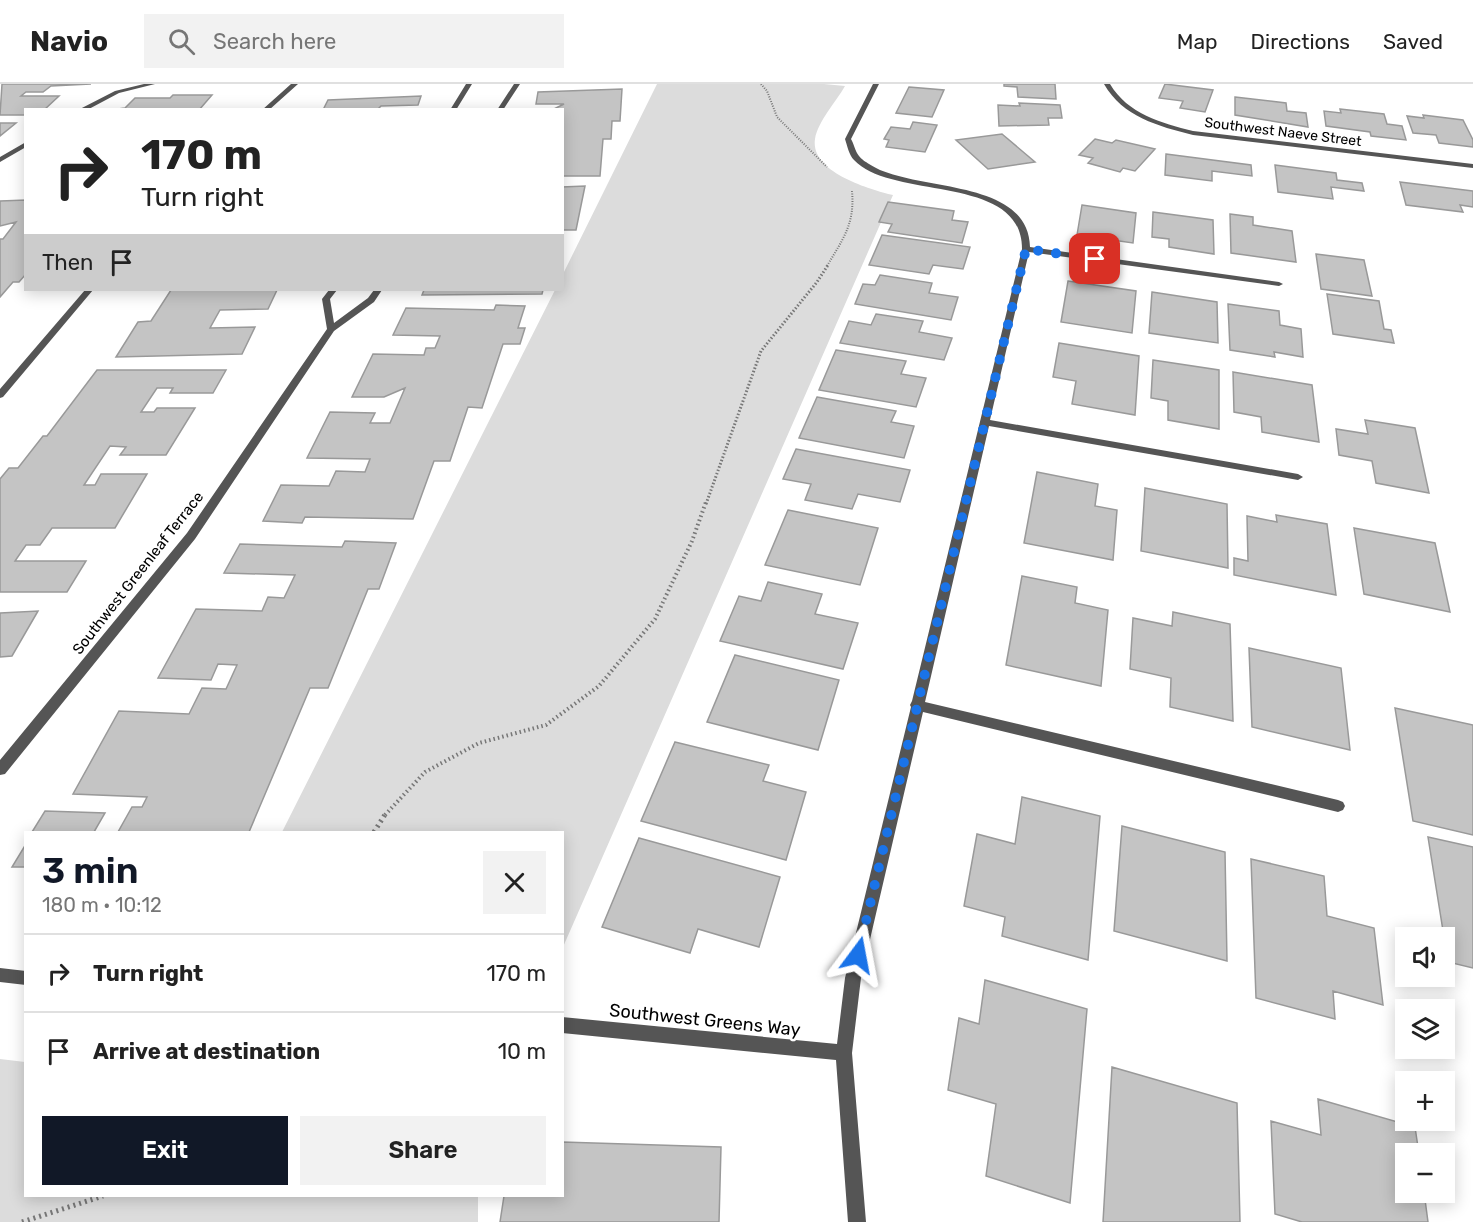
<!DOCTYPE html>
<html lang="en">
<head>
<meta charset="utf-8">
<style>
	:root { --surface:#fff; --page:#f2f2f2; --text:#222; --muted:#767676; --line:#e0e0e0; --accent:#111827 }
	body { margin:0; font-family:Rubik,sans-serif; background:var(--page); color:var(--text); height:100vh; display:flex; flex-direction:column; font-size:22px; white-space:nowrap }
	* { box-sizing:border-box; margin:0 }
	p { font-size:20px; color:var(--muted) }
	.icon { flex:none; width:33px; height:33px; fill:none; stroke:currentColor; stroke-width:2; stroke-linecap:round; stroke-linejoin:round }
	.map { position:relative; flex:1; overflow:hidden }
	.panel { position:absolute; left:24px; top:747px; width:540px; height:366px; display:flex; flex-direction:column; background:var(--surface); border-radius:0px; box-shadow:0 3px 15px #0003 }
	.panel>* { flex:none }
	.top-card { position:absolute; left:24px; top:24px; width:540px; height:183px; border-radius:0px; box-shadow:0 3px 15px #0003; background:#fff; color:var(--text); overflow:hidden }
	.controls { position:absolute; left:1395px; top:843px; display:grid; gap:12px }
	.controls a { display:grid; place-items:center; width:60px; height:60px; border-radius:0px; background:var(--surface); box-shadow:0 3px 15px #0003; font-size:30px }
	.pin { position:absolute; display:grid; place-items:center; width:51px; height:51px; color:#fff; margin:-26px; border-radius:12px; box-shadow:0 3px 9px #0006 }
	.me { position:absolute; width:66px; margin:-33px; rotate:13deg; stroke-linejoin:round; filter:drop-shadow(0 0 4px #0008) }
	.turn { display:flex; align-items:center; gap:21px; height:126px; padding:0 18px; font-size:27px }
	.turn .icon { width:78px; height:78px; stroke-width:2.5 }
	.turn b { display:block; font-size:42px; line-height:51px }
	.then { display:flex; align-items:center; height:57px; padding:0 18px; background:#0003; gap:12px; font-size:22px }
	.round { display:grid; place-items:center; flex:none; width:63px; height:63px; border-radius:0px; background:var(--page) }
	.overview { display:flex; align-items:center; justify-content:space-between; height:102px; padding:0 18px }
	h1 { font-size:36px; font-weight:600; line-height:45px; color:var(--accent) }
	.button { display:flex; gap:12px; margin-top:auto; padding:12px 18px }
	.button a { flex:1; height:69px; border-radius:0px; background:var(--accent); color:#fff; font-size:24px; font-weight:600; line-height:69px; text-align:center }
	.button a+a { background:var(--page); color:var(--text) }
	ul { padding:0; list-style:none }
	li { display:flex; align-items:center; gap:18px; height:78px; padding:0 18px; border-top:2px solid var(--line) }
	li div { flex:1 }
	li b { display:block; font-size:22px }
	li em { font-style:normal }
	header { display:flex; align-items:center; gap:36px; box-sizing:border-box; height:84px; padding:0 30px; background:var(--surface); border-bottom:2px solid var(--line) }
	header strong { font-size:28px }
	nav { display:flex; gap:33px; margin-inline-start:auto; font-size:21px }
	.search { width:420px; height:54px; background:var(--page); display:flex; align-items:center; gap:15px; box-sizing:border-box; padding:0 21px; border-radius:0px; color:var(--muted); font-size:22px }
	.map>svg:first-child { display:block }
	.green { fill:#dcdcdc }
	.building { fill:#c4c4c4; stroke:#999; stroke-width:1.5 }
	.lines { fill:none; stroke-linecap:round; stroke-linejoin:round }
	.path-far3 { stroke:#777; stroke-width:2; stroke-dasharray:1 1.5; stroke-linecap:butt }
	.path-far2 { stroke:#777; stroke-width:3; stroke-dasharray:1.5 2; stroke-linecap:butt }
	.path-far1 { stroke:#777; stroke-width:4; stroke-dasharray:1.5 3; stroke-linecap:butt }
	.path { stroke:#777; stroke-width:5; stroke-dasharray:2 4; stroke-linecap:butt }
	.street { fill:#555; fill-rule:evenodd }
	.route { stroke:#1a73e8; stroke-width:10; stroke-dasharray:0 18 }
	.labels { text-anchor:middle; dominant-baseline:central; stroke-width:5; stroke-linejoin:round; paint-order:stroke }
	.far-street-label { font-size:14px; fill:#000; stroke:#fff }
	.street-label { font-size:15px; fill:#000; stroke:#fff }
	.near-street-label { font-size:18px; fill:#000; stroke:#fff }
</style>
</head>
<body>
<header>
<strong>Navio</strong>
<div class="search"><svg class="icon" aria-label="search" viewBox="0 0 24 24"><circle cx="10" cy="10" r="6"/><path d="M15 15l6 6"/></svg>Search here</div>
<nav><a>Map</a><a>Directions</a><a>Saved</a></nav>
</header>
<div class="map">
<svg width="1473" height="1138" viewBox="0 0 1473 1138">
	<rect width="100%" height="100%" fill="#fff"/>
	<path class="green" d="M657 0H824L845 2C836 18 818 37 815 55 810 88 869 105 893 111L563 863 562 748H282L555 206H562L563 190Z
		M0 975 25 978 26 1112H478V1138H0Z"/>
	<path class="building" d="M2 0H91L51 2 43 8H26L21 12H59L44 26H26V31H0Z
		M1004 0H1055L1056 15 1018 13 1017 3 1004 2Z
		M1165 0 1213 6 1205 28 1180 24 1183 17 1159 14Z
		M909 3 944 6 932 33 896 29Z
		M622 5 620 37H612L611 55H603L600 92H562V26H552L564 20H536L538 8Z
		M173 11H212L199 26H111L125 24 135 14H170Z
		M421 12 418 21 381 22 377 26H323L328 16Z
		M1235 13 1286 19 1287 27 1306 29 1308 43 1235 31Z
		M1019 19 1060 21 1062 34H1048L1049 41 999 42 998 21 1020 22Z
		M1340 25 1384 30 1387 40 1402 42 1406 56 1371 52 1370 48 1326 42 1324 27 1341 29Z
		M1423 31 1463 36 1473 56V63L1439 59 1436 51 1413 49 1407 32 1424 34Z
		M913 38 937 41 925 68 886 63 889 56 884 55 891 43 910 45Z
		M0 39H16L0 52Z
		M1002 50 1035 78 988 85 956 56Z
		M1095 55 1112 59 1116 56 1155 65 1135 87 1123 84 1120 88 1088 79 1093 74 1079 71Z
		M1166 70 1251 81 1252 92 1212 87V97L1165 91Z
		M1275 81 1336 89 1337 96 1362 99 1364 107 1331 103 1333 115 1278 108Z
		M1400 98 1473 107V123L1460 121 1463 128 1406 121Z
		M585 102 576 146H563L562 150V103Z
		M26 116V190L19 198H13L0 213V155H3L16 138 0 142V117Z
		M888 118 954 127 952 136 968 138 962 159 888 148 892 140 879 138Z
		M1082 121 1136 129 1133 159 1077 151Z
		M1153 128 1213 136 1214 170 1169 163V155L1152 153Z
		M1230 130 1253 133V141L1292 147 1296 178 1231 169Z
		M882 151 970 163 963 185 933 181 929 190 869 181Z
		M1316 170 1364 176 1372 212 1321 205Z
		M880 191 932 199 929 209 958 213 951 236 855 220 863 200 875 201Z
		M1068 197 1136 207 1132 249 1061 238Z
		M171 206H277L268 225 220 226 210 244 255 243 242 270 116 273 138 238 151 237Z
		M424 206H543L542 210 422 211Z
		M1152 208 1217 218 1218 259 1149 249Z
		M1327 210 1379 217 1384 245 1391 246 1394 259 1333 250Z
		M1228 220 1279 227 1280 241 1301 245 1303 273 1274 268 1275 273 1230 266Z
		M496 221 525 222 518 244H525L520 260H503L482 324 468 323 450 377H434L413 435 305 433 302 439 263 437 281 401 329 402 336 387 365 388 370 375 307 374 330 328 375 329 370 339H390L405 304 384 313H352L373 270 424 271 426 264H435L440 252 393 251 406 224 494 226Z
		M876 230 923 237 919 248 952 254 944 276 840 259 849 237 871 241Z
		M1059 259 1139 272 1135 331 1072 320 1076 297 1053 293Z
		M836 266 906 277 901 290 926 294 916 323 819 306Z
		M1153 276 1219 286V345L1168 336V317L1151 314Z
		M97 286H226L213 309H170L173 304H157L141 328H154L157 324H195L166 371H120L126 363 110 362 84 401H95L101 390H147L115 444H52L40 461H26L15 477H86L67 508H0V395L9 384H18L43 352H47Z
		M1233 288 1312 301 1319 358 1262 348 1261 333 1234 328Z
		M817 313 896 327 891 338 914 342 904 374 799 354Z
		M1365 336 1415 344 1429 409 1376 399 1372 377 1339 371 1336 345 1368 350Z
		M796 365 910 386 900 418 858 410 852 425 805 416 811 400 783 395Z
		M1037 388 1098 400 1095 422 1117 426 1113 476 1024 459Z
		M1145 404 1227 420 1228 484 1141 467Z
		M788 426 878 444 860 501 765 481Z
		M1276 431 1327 440 1336 511 1234 491V474L1248 477 1247 432 1277 438Z
		M1354 444 1435 459 1450 528 1364 510Z
		M345 457 396 459 379 505H368L328 604H310L249 748H118L132 723H142L147 713 73 710 119 627 189 630 202 604 226 605 237 581 218 580 211 596 158 594 196 525 262 527 268 513 284 514 295 491 224 489 240 460 342 463Z
		M1022 492 1077 503 1075 519 1108 526 1101 602 1006 581Z
		M768 498 822 510 815 530 858 539 843 585 720 557 739 512 761 517Z
		M38 527 12 572 0 573V529Z
		M1173 528 1230 540 1233 637 1170 623 1171 594 1130 585 1133 534 1172 542Z
		M1249 564 1341 584 1350 666 1252 643Z
		M735 571 839 596 818 666 707 638Z
		M1395 624 1473 641V751L1413 737Z
		M675 658 769 681 763 697 806 708 786 776 641 737Z
		M1022 713 1100 732 1088 876 1002 852 1005 833 964 822 977 750 1015 760Z
		M45 727 105 729 94 748H32Z
		M1122 742 1225 768 1227 877 1114 847Z
		M1428 753 1473 763V884L1448 878Z
		M639 754 780 793 759 863 698 845 690 869 602 843Z
		M26 760V783H12Z
		M1251 775 1324 792 1327 832 1374 844 1383 921 1333 907 1335 935 1256 914Z
		M985 896 1087 925 1070 1119 986 1092 996 1020 948 1006 959 934 979 940Z
		M1112 983 1237 1019 1240 1138H1103Z
		M1318 1015 1415 1043 1419 1070H1406V1108H1424L1428 1138H1302L1275 1130 1271 1037 1321 1051Z
		M562 1058 721 1063 719 1138H500L504 1112H562Z"/>
	<g class="lines">
		<path class="path-far3" d="M761 0 767 7 777 33 827 83
			M827 182C843 155 855 140 852 107"/>
		<path class="path-far2" d="M706 420 761 267 817 198 828 181"/>
		<path class="path-far1" d="M385 731 425 688 479 659 546 641 599 602 655 535 692 457 706 418"/>
		<path class="path" d="M374 748 386 729
			M22 1138 103 1112"/>
		<path class="street" d="M144 0H155L119 9 87 26H78L115 7Z
			M291 0H298L269 26H262Z
			M466 0H472L456 26H450Z
			M514 0H520L503 26H497Z
			M873 0H879L851 55C854 60 855 67 859 72 861 75 866 78 869 80 912 109 1028 92 1030 163L1279 198 1283 200 1279 202 1029 168 990 336 1298 390 1303 393 1298 396 989 342 925 618 1338 716 1343 718 1345 722 1343 726 1338 728 923 628 861 894 852 969 866 1138H848L836 976 562 949V933L837 960 845 894 911 623 910 621 912 617 1022 165C1022 89 893 117 854 76 849 71 847 61 845 55Z
			M1104 0H1110C1128 30 1161 39 1193 47L1473 80V84L1193 51C1158 42 1123 33 1104 0Z
			M26 58V63L0 78V73Z
			M85 206H93L3 313 0 314V305Z
			M329 206H337L330 215 334 239 368 214 374 206H382L374 218 334 247 195 455 5 690 0 691V676L187 449 327 245 322 215Z
			M0 884 26 887V901L0 898Z"/>
	</g>
	<g class="lines">
		<path class="route" d="M858 871 1026 165 1095 175"/>
	</g>
	<g class="labels">
		<g class="far-street-label">
			<text transform="translate(1283 48) rotate(7)">Southwest Naeve Street</text>
		</g>
		<g class="street-label">
			<text transform="translate(138 489) rotate(-52)">Southwest Greenleaf Terrace</text>
		</g>
		<g class="near-street-label">
			<text transform="translate(705 936) rotate(6)">Southwest Greens Way</text>
		</g>
	</g>
</svg>
<div class="controls">
<a><svg class="icon" aria-label="sound" viewBox="0 0 24 24"><path d="M4 9h4l5-4v14l-5-4H4zM17 9q2 3 0 6"/></svg></a>
<a><svg class="icon" aria-label="layers" viewBox="0 0 24 24"><path d="M12 4l9 5-9 5-9-5zM3 14l9 5 9-5"/></svg></a>
<a>+</a>
<a>−</a>
</div>
<div class="pin" style="left:1095px;top:175px;background:#d93025"><svg class="icon" aria-label="arrive" viewBox="0 0 24 24"><path d="M6 21V4h12l-3 4 3 4H6"/></svg></div>
<svg class="me" style="left:858px;top:871px" viewBox="-20 -20 40 40"><path d="M0-17L14 15 0 8-14 15z" fill="#1a73e8" stroke="#fff" stroke-width="4"/></svg>
<div class="top-card">
<div class="turn"><svg class="icon" aria-label="right" viewBox="0 0 24 24"><path d="M7 20v-9h11M14 6l5 5-5 5"/></svg><div><b>170 m</b>Turn right</div></div>
<div class="then">Then<svg class="icon" aria-label="arrive" viewBox="0 0 24 24"><path d="M6 21V4h12l-3 4 3 4H6"/></svg></div>
</div>
<section class="panel">
<div class="overview"><div><h1>3 min</h1><p>180 m · 10:12</p></div><a class="round"><svg class="icon" aria-label="close" viewBox="0 0 24 24"><path d="M6 6l12 12M18 6L6 18"/></svg></a></div>
<ul>
<li><svg class="icon" aria-label="right" viewBox="0 0 24 24"><path d="M7 20v-9h11M14 6l5 5-5 5"/></svg><div><b>Turn right</b></div><em>170 m</em></li>
<li><svg class="icon" aria-label="arrive" viewBox="0 0 24 24"><path d="M6 21V4h12l-3 4 3 4H6"/></svg><div><b>Arrive at destination</b></div><em>10 m</em></li>
</ul>
<div class="button"><a>Exit</a><a>Share</a></div>
</section>
</div>
</body>
</html>
